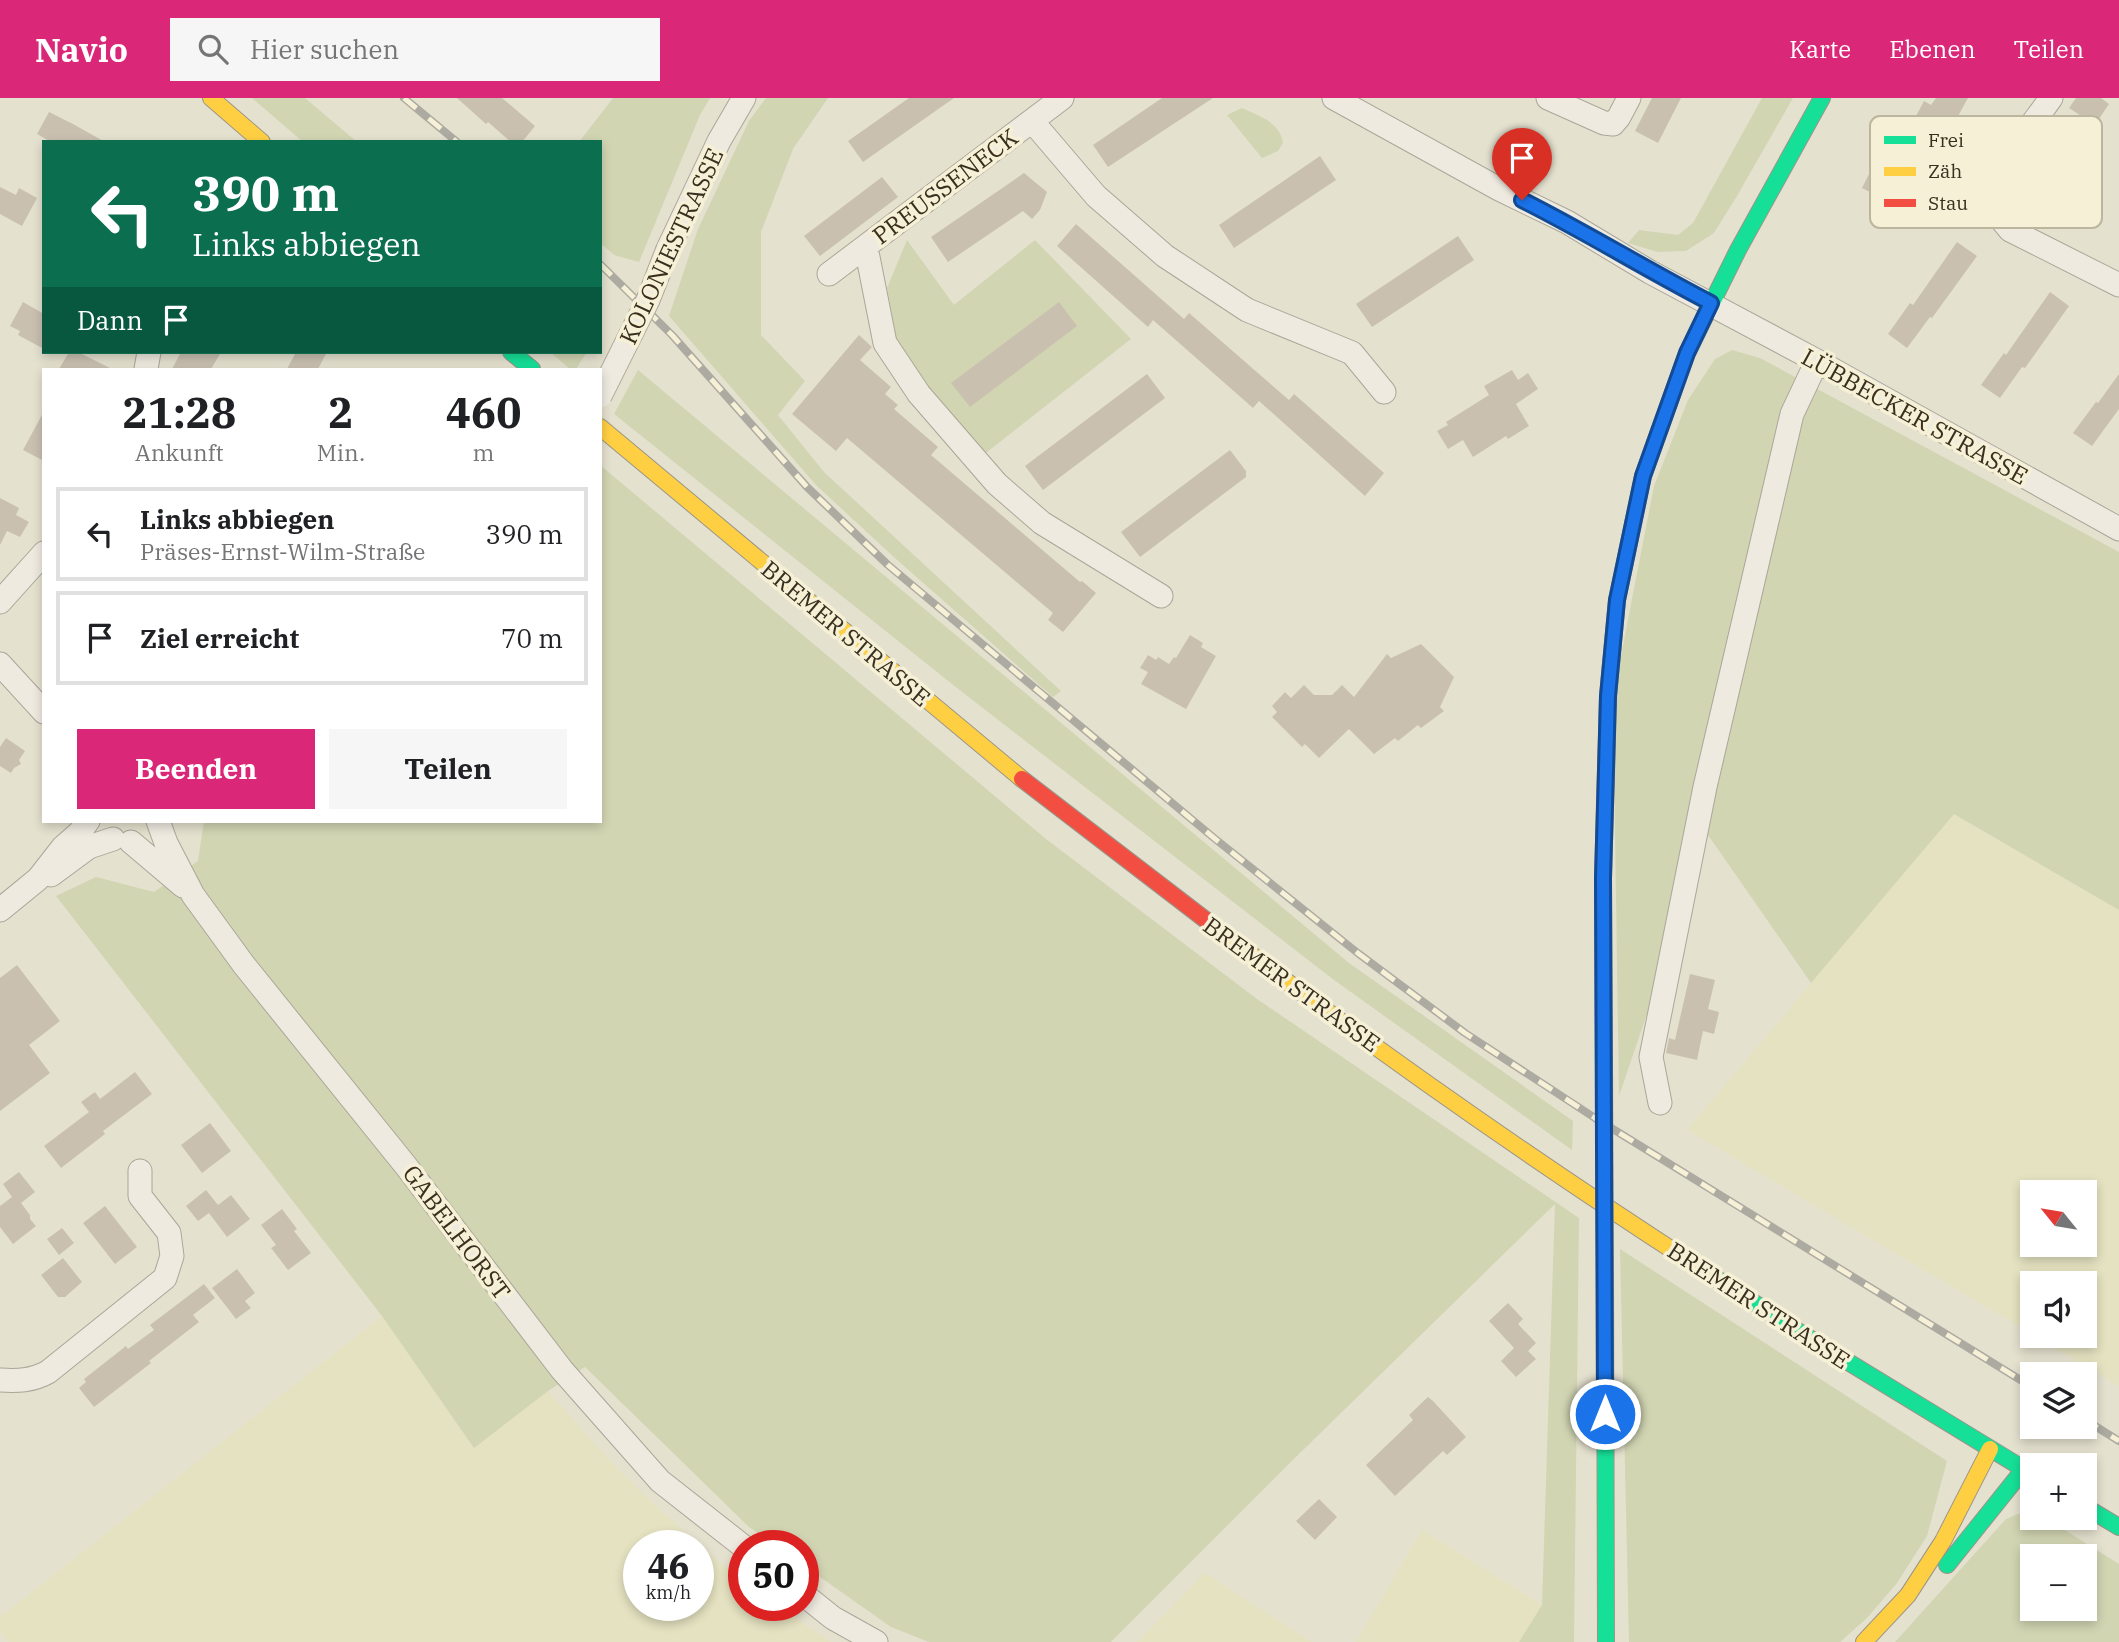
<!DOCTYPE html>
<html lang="de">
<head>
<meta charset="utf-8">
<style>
	:root { --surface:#fff; --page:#f6f6f6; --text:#202124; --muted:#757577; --line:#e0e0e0; --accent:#db2777 }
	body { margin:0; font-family:"IBM Plex Serif",serif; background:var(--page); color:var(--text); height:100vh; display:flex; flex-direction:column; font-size:26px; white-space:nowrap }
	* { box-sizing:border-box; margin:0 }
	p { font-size:23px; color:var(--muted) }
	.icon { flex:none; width:38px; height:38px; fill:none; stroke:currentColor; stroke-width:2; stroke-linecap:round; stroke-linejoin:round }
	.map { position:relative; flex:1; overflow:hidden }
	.panel { position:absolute; left:42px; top:270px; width:560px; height:455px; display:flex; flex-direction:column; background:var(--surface); border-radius:0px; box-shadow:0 4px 10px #0003 }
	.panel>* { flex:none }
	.hud { position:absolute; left:42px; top:42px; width:560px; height:214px; border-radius:0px; box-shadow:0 4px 10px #0003; background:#0b6e4f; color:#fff; overflow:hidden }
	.needle { width:46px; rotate:300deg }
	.controls { position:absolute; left:2020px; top:1082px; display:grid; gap:14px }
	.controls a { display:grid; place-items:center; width:77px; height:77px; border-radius:0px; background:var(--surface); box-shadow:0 4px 10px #0003; font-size:35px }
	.speed { position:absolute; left:623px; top:1432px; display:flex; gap:14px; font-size:35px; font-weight:700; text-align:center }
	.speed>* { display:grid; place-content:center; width:91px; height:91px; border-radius:50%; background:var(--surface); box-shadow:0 4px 10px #0003; line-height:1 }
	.speed small { font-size:18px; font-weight:400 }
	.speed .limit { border:10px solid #d22; background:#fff; color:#111 }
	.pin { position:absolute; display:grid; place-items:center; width:60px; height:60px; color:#fff; margin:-72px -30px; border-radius:50% 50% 50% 0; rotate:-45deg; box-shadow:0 0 7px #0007 }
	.pin .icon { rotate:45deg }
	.me { position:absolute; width:77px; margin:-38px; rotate:0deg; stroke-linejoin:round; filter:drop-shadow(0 0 5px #0008) }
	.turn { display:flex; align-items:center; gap:24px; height:147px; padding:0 35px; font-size:32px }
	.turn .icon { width:91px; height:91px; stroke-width:2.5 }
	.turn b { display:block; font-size:49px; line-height:60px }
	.then { display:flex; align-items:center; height:66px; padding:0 35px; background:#0003; gap:14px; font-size:26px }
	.eta { display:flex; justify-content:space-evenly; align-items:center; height:119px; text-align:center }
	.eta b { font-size:42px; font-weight:700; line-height:49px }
	.button { display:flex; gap:14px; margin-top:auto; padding:14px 35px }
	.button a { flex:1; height:80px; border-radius:0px; background:var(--accent); color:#fff; font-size:28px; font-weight:700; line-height:80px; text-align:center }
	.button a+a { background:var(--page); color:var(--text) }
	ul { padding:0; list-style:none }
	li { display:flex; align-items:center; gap:21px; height:94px; margin:0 14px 10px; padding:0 21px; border:4px solid var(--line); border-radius:0px }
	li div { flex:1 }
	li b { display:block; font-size:26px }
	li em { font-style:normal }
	header { display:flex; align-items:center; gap:42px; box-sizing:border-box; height:98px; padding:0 35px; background:var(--accent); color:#fff }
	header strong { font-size:33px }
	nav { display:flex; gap:38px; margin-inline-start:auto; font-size:24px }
	.search { width:490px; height:63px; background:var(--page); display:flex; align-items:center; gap:18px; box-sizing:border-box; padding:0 24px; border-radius:0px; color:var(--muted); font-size:26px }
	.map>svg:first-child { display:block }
	.farmland { fill:#e4e2c0; fill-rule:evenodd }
	.green { fill:#d1d5b2; fill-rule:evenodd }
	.building { fill:#c9c0b0 }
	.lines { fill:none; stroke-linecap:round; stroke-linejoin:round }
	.street-casing { stroke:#aaa698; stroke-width:25 }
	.fast-casing { stroke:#9a9588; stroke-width:18 }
	.slow-casing { stroke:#9a9588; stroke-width:18 }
	.jam-casing { stroke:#9a9588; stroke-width:18 }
	.street { stroke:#eeeae0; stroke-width:23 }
	.fast { stroke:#16e098; stroke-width:16 }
	.slow { stroke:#ffcf43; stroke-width:16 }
	.jam { stroke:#f24e42; stroke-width:16 }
	.rail-casing { stroke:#adaaa1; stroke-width:8 }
	.rail { stroke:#f5f0d6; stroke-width:5; stroke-dasharray:16; stroke-linecap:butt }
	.street-bridge-casing { stroke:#aaa698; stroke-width:25; stroke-linecap:butt }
	.slow-bridge-casing { stroke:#9a9588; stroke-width:18; stroke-linecap:butt }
	.street-bridge { stroke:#eeeae0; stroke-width:23 }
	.slow-bridge { stroke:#ffcf43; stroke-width:16 }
	.route-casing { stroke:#114b97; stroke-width:18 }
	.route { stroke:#1a73e8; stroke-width:12 }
	.labels { text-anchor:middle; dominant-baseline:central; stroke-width:7; stroke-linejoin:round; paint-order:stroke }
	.street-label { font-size:24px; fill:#3a2f1f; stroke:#f5f0d6 }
	.key { fill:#f5f0d6; stroke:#bdb69f; stroke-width:2 }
	.key-label { font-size:19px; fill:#3a2f1f }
</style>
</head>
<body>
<header>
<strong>Navio</strong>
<div class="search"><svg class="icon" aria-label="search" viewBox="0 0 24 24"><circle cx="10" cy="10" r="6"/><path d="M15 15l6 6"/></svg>Hier suchen</div>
<nav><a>Karte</a><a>Ebenen</a><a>Teilen</a></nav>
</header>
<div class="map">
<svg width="2119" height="1544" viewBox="0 0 2119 1544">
	<rect width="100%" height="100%" fill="#e5e1cf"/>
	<path class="farmland" d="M1954 716 2119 812V1288L2033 1237H2084V1185H2032V1236L1687 1032ZM2032 1094H2084V1146H2032Z
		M382 1218 473 1349 548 1293 613 1366 661 1413 719 1464 744 1483V1507H776L831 1544H8L0 1533V1519ZM639 1447H698V1507H639Z
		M1422 1432 1542 1507 1519 1544H1356Z
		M1205 1475 1312 1544H1137Z"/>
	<path class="green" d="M252 0H305L357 44H303Z
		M613 0H710L700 17 639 164 614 157 600 145V44H579Z
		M766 0H828L793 51 761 134V237L805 283 778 317 824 374 1061 593 1053 599 896 461 816 387 669 218 698 131 749 23Z
		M1762 0H1793L1737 98 1714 135 1686 153 1658 154 1628 145 1639 132 1678 137 1693 125Z
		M1242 10C1259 18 1280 24 1283 45L1278 53 1262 60 1227 17Z
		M907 142 954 207 1035 142 1131 241 982 358 925 288 897 244 887 190Z
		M1732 252 1760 260 2119 454V812L1954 716 1811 885 1708 737 1619 998 1613 599 1654 388 1688 302 1715 261Z
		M550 254H587L576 271H570Z
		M638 272 1349 865 1573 1023 1572 1052 1334 882 957 590 614 316Z
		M600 367 1046 741 1257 901 1579 1120 1574 1544H1519L1542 1507 1555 1106 1300 1355 1111 1544H929L891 1529 803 1467V1447H776L749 1429 585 1269 548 1293 474 1350 382 1218 56 798 96 779 154 794 198 763 204 723H600Z
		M1620 1151 1947 1363 1927 1438 1897 1485 1867 1520 1840 1544H1629Z
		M2030 1411 2032 1412V1419H2044L2119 1466V1544H1895L2006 1421ZM2032 1458H2084V1510H2032Z"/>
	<path class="building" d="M457 0H502L535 28 522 44H511L488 24 486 26Z
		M909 0H954L863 64 848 43Z
		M1162 0H1213L1108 69 1093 47Z
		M1652 0H1681L1658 45 1635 33Z
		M1936 0H1968L1946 40 1914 22 1924 3 1931 7Z
		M2076 0H2101L2109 6 2095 27 2069 10Z
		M49 14 73 26 105 44H51L37 36Z
		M1320 58 1336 82 1234 150 1219 127Z
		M1874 66 1942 101 1928 128 1911 119 1913 116 1862 90Z
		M1024 75 1047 94 1040 112 1032 121 1023 113 948 164 931 139Z
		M882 79 898 99 820 158 804 138Z
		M0 89 16 97 19 90 37 100 22 128 0 116Z
		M1076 126 1184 221 1189 215 1289 302 1294 296 1384 375 1365 398 1259 303 1253 310 1153 222 1148 229 1057 148Z
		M1458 138 1474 162 1372 229 1356 206Z
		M1957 144 1977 158 1932 220 1930 219 1907 250 1888 236 1910 205 1913 207Z
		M2050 194 2069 208 2025 270 2022 269 2000 300 1981 287 2004 255 2006 257Z
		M23 204 44 216V251L18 237 20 233 10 228Z
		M1059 204 1077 228 970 309 951 285Z
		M859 237 872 249 860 262 891 289 885 296 898 307 894 311 938 349 931 357 1080 484 1082 483 1096 495 1063 534 1048 522 1053 515 847 340 836 353 792 316Z
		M69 254H78L112 271H59Z
		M181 254H221L211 271H172Z
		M296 254H327L318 271H287Z
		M1512 272 1518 282 1528 275 1538 291 1516 306 1529 328 1508 341 1506 338 1473 359 1463 342 1448 351 1437 333 1448 327 1446 324 1489 297 1484 288Z
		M1147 276 1165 300 1043 392 1025 368Z
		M2119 276V311L2092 348 2073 335 2096 304 2098 305Z
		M44 313V363L23 352Z
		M1230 352 1246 373V379L1140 459 1121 434Z
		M0 400 19 410 16 417 29 424 20 439 7 433 0 447Z
		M1190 537 1203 545 1201 549 1216 558 1186 611 1141 586 1148 574 1140 570 1148 557 1156 562 1158 559 1169 566 1174 559 1176 560Z
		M1421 546 1454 579 1440 609 1444 613 1421 630 1418 627 1398 643 1395 640 1374 656 1349 631 1319 660 1305 646 1302 649 1272 619 1277 614 1272 608 1285 594 1291 600 1304 587 1314 597H1332L1342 587 1354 599 1387 556 1391 560Z
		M6 640 25 653 19 662 21 666 14 670 11 675 0 668V649Z
		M17 867 60 923 29 947 50 975 0 1013V880Z
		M1690 876 1715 882 1708 911 1719 914 1714 936 1703 933 1697 962 1666 955 1669 940 1675 942Z
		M135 974 152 996 103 1033 105 1036 61 1070 44 1048 89 1014 81 1004 95 994 100 1001Z
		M210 1025 231 1053 202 1075 181 1047Z
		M19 1074 35 1094 21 1105 30 1117V1121L36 1128 13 1146 0 1129V1108L12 1099 3 1086Z
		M206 1092 218 1107 231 1097 250 1121 227 1139 209 1115 198 1123 186 1108Z
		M105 1108 137 1149 115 1166 83 1125Z
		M282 1111 297 1131 294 1133 311 1155 288 1172 271 1150 276 1147 261 1127Z
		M62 1130 74 1145 59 1157 47 1141Z
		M63 1160 82 1184 65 1199H58L41 1177Z
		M237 1171 255 1195 245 1203 251 1210 236 1221 212 1190Z
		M204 1186 215 1200 193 1217 199 1224 149 1263 151 1265 94 1309 79 1290 86 1284 84 1281 126 1248 128 1251 154 1232 150 1227Z
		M1508 1205 1523 1221 1518 1226 1536 1245 1528 1253 1536 1261 1516 1279 1501 1263 1514 1250 1489 1223Z
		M1428 1299 1433 1303 1466 1339 1447 1357 1443 1353 1395 1398 1366 1367 1413 1322 1409 1317Z
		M1319 1401 1337 1419 1315 1442 1296 1423Z"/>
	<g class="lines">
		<g class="street-casing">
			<path id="street" d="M1334 0 1499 91 1567 124 1650 174 1817 263 2119 431
				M1548 0 1604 25 1613 26 1619 19 1629 0
				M2051 0C2030 30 1994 71 1990 108L2010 132 2119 187
				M1032 23 1096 98 1165 158 1247 212 1352 255 1384 294
				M866 149 885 245 919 296 997 386 1042 425 1161 498
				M668 151 719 43 744 0
				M829 176 1062 0
				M146 271 149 254
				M0 504 44 455
				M0 566 44 614
				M158 723 166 745 193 797 244 867 406 1068 562 1272 660 1383 744 1449
				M131 744 183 788
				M51 777 89 749 113 741
				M0 812 38 781 63 749 80 734 88 723
				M1660 1005 1651 959 1705 689 1792 316 1817 263
				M0 1282C17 1283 32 1283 48 1274L165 1180 172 1158 169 1135 140 1098V1073
				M803 1496 833 1520 876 1544"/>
		</g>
		<g class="fast-casing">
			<path id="fast" d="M511 254 532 271
				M1607 638 1608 598 1617 502 1643 378 1687 255 1738 152 1822 0
				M1703 1172 1804 1237 2032 1376
				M1605 1176 1606 1544
				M2084 1408 2119 1429
				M1947 1467 2024 1371"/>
		</g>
		<g class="slow-casing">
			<path id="slow" d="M211 0 262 44
				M600 329 1022 681
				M1224 836C1378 954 1539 1066 1703 1172
				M1864 1544 1908 1497 1943 1443 1990 1351"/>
		</g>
		<g class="jam-casing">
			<path id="jam" d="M1022 681 1224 836
				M1604 969 1603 780 1607 638"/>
		</g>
		<use href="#street" class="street"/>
		<use href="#fast" class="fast"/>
		<use href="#slow" class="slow"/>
		<use href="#jam" class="jam"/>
		<g class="rail-casing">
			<path id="rail" d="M404 0 457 44
				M600 166 672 237 807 389 888 467 1214 740 1359 856 1465 935 1595 1020 2032 1289
				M2084 1321 2119 1343"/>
		</g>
		<use href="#rail" class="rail"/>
		<g class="street-bridge-casing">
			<path id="street-bridge" d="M600 298 648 202 668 151"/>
		</g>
		<g class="slow-bridge-casing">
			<path id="slow-bridge" d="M1604 969 1605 1176"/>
		</g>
		<use href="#street-bridge" class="street-bridge"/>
		<use href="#slow-bridge" class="slow-bridge"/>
	</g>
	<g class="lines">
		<g class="route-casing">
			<path id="route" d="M1522 102C1586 134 1647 172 1711 205L1687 255 1643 378 1617 502 1608 598 1603 780 1605 1316"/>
		</g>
		<use href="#route" class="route"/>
	</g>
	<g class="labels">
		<g class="street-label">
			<text transform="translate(945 88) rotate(-37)">PREUSSENECK</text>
			<text transform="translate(671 148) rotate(-65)">KOLONIESTRASSE</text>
			<text transform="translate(1915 318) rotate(29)">LÜBBECKER STRASSE</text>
			<text transform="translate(846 535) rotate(40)">BREMER STRASSE</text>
			<text transform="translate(1292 886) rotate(36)">BREMER STRASSE</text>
			<text transform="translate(457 1134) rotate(53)">GABELHORST</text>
			<text transform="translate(1759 1207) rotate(33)">BREMER STRASSE</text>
		</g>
	</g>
	<rect x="1870" y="18" width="232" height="112" rx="10" class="key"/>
	<rect x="1884" y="38" width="32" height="8" fill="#16e098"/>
	<rect x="1884" y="69" width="32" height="9" fill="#ffcf43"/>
	<rect x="1884" y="101" width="32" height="8" fill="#f24e42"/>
	<g class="key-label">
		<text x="1928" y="49">Frei</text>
		<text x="1928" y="80">Zäh</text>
		<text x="1928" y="112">Stau</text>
	</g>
</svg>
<div class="controls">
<a><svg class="needle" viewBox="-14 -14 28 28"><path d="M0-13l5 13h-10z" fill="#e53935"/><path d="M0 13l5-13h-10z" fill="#757577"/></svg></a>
<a><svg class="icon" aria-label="sound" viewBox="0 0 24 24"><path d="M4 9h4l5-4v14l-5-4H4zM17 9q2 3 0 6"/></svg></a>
<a><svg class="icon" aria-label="layers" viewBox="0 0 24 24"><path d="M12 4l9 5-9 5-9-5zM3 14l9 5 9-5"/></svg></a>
<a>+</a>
<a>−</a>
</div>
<div class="speed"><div>46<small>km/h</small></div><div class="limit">50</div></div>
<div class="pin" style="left:1522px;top:102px;background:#d93025"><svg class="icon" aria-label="arrive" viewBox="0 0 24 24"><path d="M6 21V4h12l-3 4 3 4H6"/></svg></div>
<svg class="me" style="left:1605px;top:1316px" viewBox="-20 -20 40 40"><circle r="17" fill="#1a73e8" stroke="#fff" stroke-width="3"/><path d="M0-11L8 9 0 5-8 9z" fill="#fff"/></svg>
<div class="hud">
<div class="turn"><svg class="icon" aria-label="left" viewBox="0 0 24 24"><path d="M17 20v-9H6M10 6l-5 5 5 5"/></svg><div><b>390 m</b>Links abbiegen</div></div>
<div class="then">Dann<svg class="icon" aria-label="arrive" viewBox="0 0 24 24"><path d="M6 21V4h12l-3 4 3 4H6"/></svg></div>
</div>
<section class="panel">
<div class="eta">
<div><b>21:28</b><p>Ankunft</p></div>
<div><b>2</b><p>Min.</p></div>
<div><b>460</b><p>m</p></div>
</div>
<ul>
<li><svg class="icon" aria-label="left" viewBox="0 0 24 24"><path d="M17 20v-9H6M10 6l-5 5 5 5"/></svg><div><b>Links abbiegen</b><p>Präses-Ernst-Wilm-Straße</p></div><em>390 m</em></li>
<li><svg class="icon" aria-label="arrive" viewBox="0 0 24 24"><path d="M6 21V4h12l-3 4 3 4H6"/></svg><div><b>Ziel erreicht</b></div><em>70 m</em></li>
</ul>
<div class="button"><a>Beenden</a><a>Teilen</a></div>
</section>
</div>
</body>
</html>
